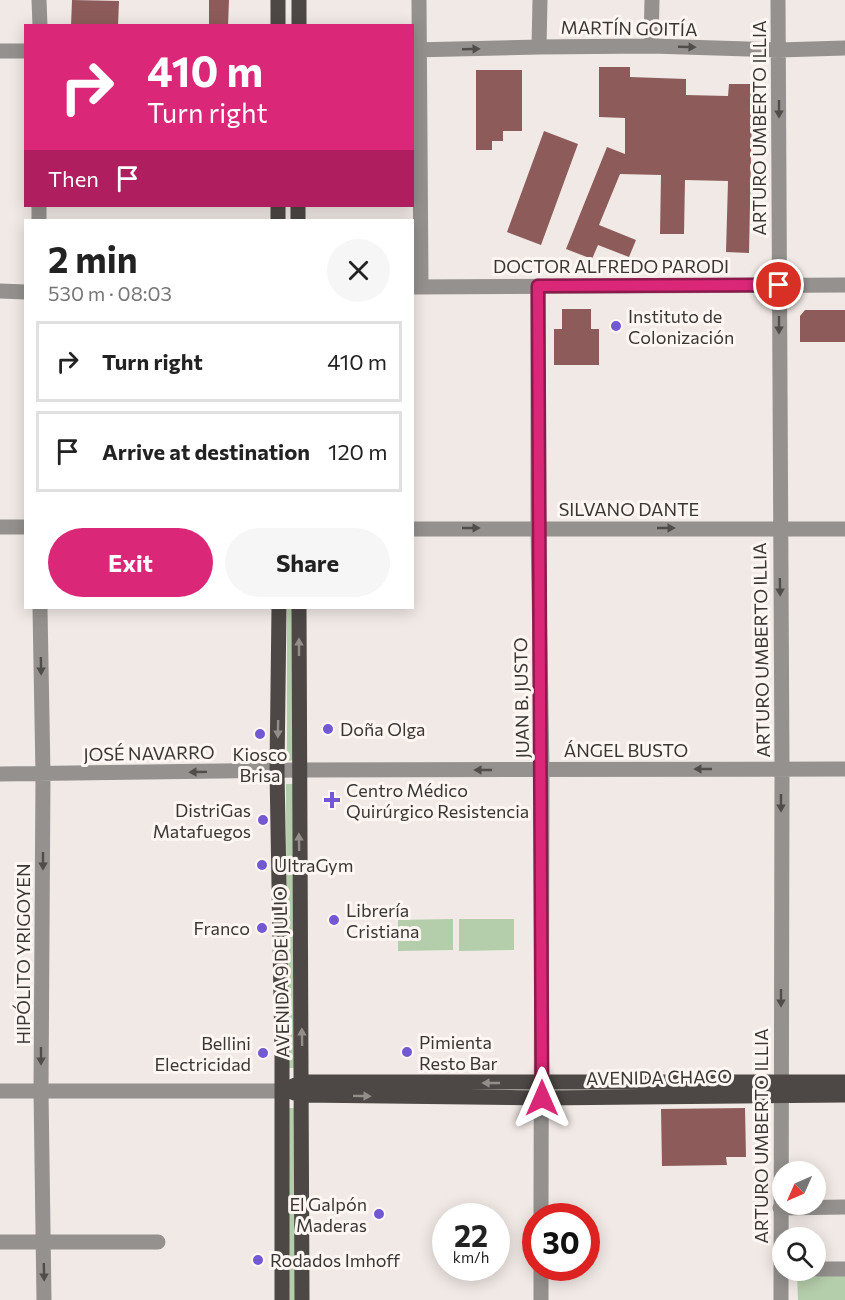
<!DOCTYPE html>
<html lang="en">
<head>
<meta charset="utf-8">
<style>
	:root { --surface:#fff; --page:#f6f6f6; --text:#222; --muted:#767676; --line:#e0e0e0; --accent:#db2777 }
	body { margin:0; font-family:Commissioner,sans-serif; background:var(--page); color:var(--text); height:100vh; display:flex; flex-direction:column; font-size:22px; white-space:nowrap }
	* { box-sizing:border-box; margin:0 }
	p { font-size:20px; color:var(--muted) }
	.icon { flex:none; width:33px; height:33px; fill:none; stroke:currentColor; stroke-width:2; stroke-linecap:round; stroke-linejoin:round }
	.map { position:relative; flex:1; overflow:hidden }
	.side { position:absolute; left:24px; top:219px; width:390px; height:390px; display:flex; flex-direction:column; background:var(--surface); border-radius:0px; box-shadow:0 3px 15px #0003 }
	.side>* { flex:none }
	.hud { position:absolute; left:24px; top:24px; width:390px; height:183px; border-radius:0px; box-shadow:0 3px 15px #0003; background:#db2777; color:#fff; overflow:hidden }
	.needle { width:39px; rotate:225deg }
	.controls { position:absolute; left:772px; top:1161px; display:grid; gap:12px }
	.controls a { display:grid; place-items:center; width:54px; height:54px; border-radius:50%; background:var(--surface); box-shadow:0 3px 15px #0003; font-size:30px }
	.speed { position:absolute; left:432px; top:1203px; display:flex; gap:12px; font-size:30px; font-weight:700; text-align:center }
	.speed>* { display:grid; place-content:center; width:78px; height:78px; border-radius:50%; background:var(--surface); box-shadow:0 3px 15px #0003; line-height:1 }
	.speed small { font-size:15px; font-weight:400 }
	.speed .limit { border:9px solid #d22; background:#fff; color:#111 }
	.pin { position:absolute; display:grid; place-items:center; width:51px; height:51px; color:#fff; margin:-26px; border:3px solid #fff; border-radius:50%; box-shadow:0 2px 6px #0007 }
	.me { position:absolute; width:66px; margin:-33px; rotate:0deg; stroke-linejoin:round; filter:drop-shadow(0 0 4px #0008) }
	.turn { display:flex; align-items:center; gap:21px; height:126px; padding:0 24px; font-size:27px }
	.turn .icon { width:78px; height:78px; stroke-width:2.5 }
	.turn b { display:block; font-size:42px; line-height:51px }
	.then { display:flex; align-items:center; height:57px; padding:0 24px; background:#0003; gap:12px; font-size:22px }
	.round { display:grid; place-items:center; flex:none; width:63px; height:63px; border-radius:32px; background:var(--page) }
	.head { display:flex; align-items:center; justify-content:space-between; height:102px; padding:0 24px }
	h1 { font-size:36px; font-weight:700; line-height:45px }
	.primary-button { display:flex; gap:12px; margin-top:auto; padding:12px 24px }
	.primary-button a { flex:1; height:69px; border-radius:36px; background:var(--accent); color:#fff; font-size:24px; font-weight:700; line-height:69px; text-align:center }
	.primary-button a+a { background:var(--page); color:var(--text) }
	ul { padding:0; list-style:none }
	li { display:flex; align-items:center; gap:18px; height:81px; margin:0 12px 9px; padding:0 12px; border:3px solid var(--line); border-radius:0px }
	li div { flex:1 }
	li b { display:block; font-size:22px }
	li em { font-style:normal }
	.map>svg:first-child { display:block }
	.green { fill:#b4cdaa }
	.building { fill:#8d5c5a }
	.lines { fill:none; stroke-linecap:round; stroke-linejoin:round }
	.minor { stroke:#94918e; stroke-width:15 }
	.major { stroke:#4d4845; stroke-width:15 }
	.oneway { fill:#504d4a }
	.oneway2 { fill:#948e8a }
	.route-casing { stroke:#8e194d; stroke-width:15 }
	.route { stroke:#db2777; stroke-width:10 }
	.poi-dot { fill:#7258d2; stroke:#fef6f2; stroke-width:2 }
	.labels { text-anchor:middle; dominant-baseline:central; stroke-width:6; stroke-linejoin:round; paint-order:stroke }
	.street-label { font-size:18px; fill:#393634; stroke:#fef6f2 }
	.poi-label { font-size:18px; fill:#393634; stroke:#fef6f2; text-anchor:start }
</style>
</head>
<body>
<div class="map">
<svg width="845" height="1300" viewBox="0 0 845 1300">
	<rect width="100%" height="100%" fill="#f1e9e5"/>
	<path class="green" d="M287 608H295V760L287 761Z
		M286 784H295V1068H287Z
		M453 919V950L398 951V920Z
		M459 919H514V950L459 951Z
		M287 1108H297V1300H287Z
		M845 1273V1300H798L797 1274Z"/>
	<path class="building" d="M72 0 119 1 118 26H71Z
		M209 0H229L228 26H209Z
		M599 67H630V77L686 79V95L728 96 729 84H752V92H757V109H752L749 253 726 252 728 181 685 180 684 234H660L661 175 620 174 599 225 636 240 629 257 598 245 592 259 566 249 607 147 625 154V118L599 117Z
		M476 70H522V131H503V141H492V150H476Z
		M544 131 578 144 541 245 507 232Z
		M562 309H591V329H599V365H554V329H562Z
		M805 310H845V342H800V316Z
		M745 1108 746 1157H726L727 1165 662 1166 661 1109Z"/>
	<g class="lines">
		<path class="minor" d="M39 0 40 26
			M419 0 421 287
			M778 0 782 769 781 1300
			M651 46 652 0
			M539 47 540 0
			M412 50 539 47 651 46 779 50 845 48
			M0 51H26
			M39 220V206
			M538 286V528L542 770 541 1216
			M412 287 845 285
			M0 291 26 292
			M0 527H26
			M412 529H845
			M40 608 43 774 41 1091 44 1300
			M0 774 298 770 845 769
			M0 1091H282
			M780 1208 845 1207
			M0 1242H158
			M816 1269H845
			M541 1300V1268"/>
		<path class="major" d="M278 0V26
			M299 26V0
			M278 220V206
			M298 220V206
			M279 608 277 771 282 1055V1300
			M299 608C298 838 303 1069 302 1300
			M293 1086 302 1082H845
			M294 1093 303 1095 542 1098 845 1095"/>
	</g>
	<defs><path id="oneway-solid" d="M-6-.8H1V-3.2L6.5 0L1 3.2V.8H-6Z" transform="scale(1.5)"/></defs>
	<g class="oneway">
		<use href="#oneway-solid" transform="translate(687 47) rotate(2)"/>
		<use href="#oneway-solid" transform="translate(471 49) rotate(-2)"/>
		<use href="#oneway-solid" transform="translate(779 109) rotate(90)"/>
		<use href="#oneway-solid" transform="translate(779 325) rotate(90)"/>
		<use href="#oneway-solid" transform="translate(471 528)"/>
		<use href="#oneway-solid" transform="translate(666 528)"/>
		<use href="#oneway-solid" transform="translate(780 587) rotate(89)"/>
		<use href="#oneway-solid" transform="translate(41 666) rotate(89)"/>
		<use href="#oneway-solid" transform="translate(703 769) rotate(180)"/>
		<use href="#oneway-solid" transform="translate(483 770) rotate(180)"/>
		<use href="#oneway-solid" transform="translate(198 772) rotate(179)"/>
		<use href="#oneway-solid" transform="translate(781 803) rotate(90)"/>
		<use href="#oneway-solid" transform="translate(43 861) rotate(90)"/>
		<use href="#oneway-solid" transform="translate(781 998) rotate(90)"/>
		<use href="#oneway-solid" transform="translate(41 1056) rotate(90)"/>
		<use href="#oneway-solid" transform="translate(44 1272) rotate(89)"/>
	</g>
	<g class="oneway2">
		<use href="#oneway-solid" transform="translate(299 647) rotate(-90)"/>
		<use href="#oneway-solid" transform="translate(278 729) rotate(91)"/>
		<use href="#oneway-solid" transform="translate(299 842) rotate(-91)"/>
		<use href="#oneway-solid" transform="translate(302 1037) rotate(-91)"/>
		<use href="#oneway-solid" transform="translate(491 1083) rotate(-180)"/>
		<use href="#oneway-solid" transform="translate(362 1096) rotate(1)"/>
	</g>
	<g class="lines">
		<g class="route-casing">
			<path id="route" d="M542 1098C542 828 538 557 538 286L779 285"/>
		</g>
		<use href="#route" class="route"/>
	</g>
	<g class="poi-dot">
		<circle cx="616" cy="326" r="6"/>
		<circle cx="328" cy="729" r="6"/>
		<circle cx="260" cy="734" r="6"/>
		<path d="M329 791h6v6h6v6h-6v6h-6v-6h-6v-6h6z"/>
		<circle cx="263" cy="820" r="6"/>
		<circle cx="262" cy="865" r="6"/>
		<circle cx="334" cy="920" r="6"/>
		<circle cx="262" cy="928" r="6"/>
		<circle cx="407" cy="1052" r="6"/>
		<circle cx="263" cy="1053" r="6"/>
		<circle cx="379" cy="1214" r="6"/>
		<circle cx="258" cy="1260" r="6"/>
	</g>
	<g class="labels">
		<g class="street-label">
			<text transform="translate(629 28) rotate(1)">MARTÍN GOITÍA</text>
			<text transform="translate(759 128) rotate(-90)">ARTURO UMBERTO ILLIA</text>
			<text x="611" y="266">DOCTOR ALFREDO PARODI</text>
			<text x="629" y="509">SILVANO DANTE</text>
			<text transform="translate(761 650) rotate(-91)">ARTURO UMBERTO ILLIA</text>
			<text transform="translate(521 698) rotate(-91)">JUAN B. JUSTO</text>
			<text x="626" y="750">ÁNGEL BUSTO</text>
			<text transform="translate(149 753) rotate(-1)">JOSÉ NAVARRO</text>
			<text transform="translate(23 954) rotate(-90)">HIPÓLITO YRIGOYEN</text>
			<text transform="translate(281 972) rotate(-91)">AVENIDA 9 DE JULIO</text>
			<text transform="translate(659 1077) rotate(-1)">AVENIDA CHACO</text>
			<text transform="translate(761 1136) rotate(-90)">ARTURO UMBERTO ILLIA</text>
		</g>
		<g class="poi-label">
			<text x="628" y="316">Instituto de<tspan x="628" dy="21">Colonización</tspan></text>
			<text x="340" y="729">Doña Olga</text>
			<text x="260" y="754" text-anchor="middle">Kiosco<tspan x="260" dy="21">Brisa</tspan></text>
			<text x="346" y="790">Centro Médico<tspan x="346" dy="21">Quirúrgico Resistencia</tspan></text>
			<text x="251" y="810" text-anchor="end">DistriGas<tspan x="251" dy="21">Matafuegos</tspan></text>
			<text x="274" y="865">UltraGym</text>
			<text x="346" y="910">Librería<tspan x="346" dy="21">Cristiana</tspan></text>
			<text x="250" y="928" text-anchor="end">Franco</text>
			<text x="419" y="1042">Pimienta<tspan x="419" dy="21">Resto Bar</tspan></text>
			<text x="251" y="1043" text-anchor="end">Bellini<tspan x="251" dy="21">Electricidad</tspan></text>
			<text x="367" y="1204" text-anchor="end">El Galpón<tspan x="367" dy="21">Maderas</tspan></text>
			<text x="270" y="1260">Rodados Imhoff</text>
		</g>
	</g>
</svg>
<div class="controls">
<a><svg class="needle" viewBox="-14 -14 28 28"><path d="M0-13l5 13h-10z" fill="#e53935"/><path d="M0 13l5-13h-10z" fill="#767676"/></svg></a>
<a><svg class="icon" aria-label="search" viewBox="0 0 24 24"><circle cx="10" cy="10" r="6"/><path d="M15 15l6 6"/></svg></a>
</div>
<div class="speed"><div>22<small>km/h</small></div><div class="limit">30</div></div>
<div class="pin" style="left:779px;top:285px;background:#d93025"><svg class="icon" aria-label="arrive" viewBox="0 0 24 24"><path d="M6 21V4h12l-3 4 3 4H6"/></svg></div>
<svg class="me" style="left:542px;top:1098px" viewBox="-20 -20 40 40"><path d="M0-17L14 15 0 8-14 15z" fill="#db2777" stroke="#fff" stroke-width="4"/></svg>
<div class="hud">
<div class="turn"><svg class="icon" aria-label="right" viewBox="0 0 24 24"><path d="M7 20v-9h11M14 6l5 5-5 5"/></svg><div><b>410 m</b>Turn right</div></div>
<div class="then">Then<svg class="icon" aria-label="arrive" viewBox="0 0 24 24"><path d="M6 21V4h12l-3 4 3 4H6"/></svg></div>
</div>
<section class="side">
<div class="head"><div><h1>2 min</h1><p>530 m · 08:03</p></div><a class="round"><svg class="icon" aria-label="close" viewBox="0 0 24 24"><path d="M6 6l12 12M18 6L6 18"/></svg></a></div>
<ul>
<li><svg class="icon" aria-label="right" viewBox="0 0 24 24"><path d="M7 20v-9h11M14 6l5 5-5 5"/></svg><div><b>Turn right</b></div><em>410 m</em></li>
<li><svg class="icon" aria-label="arrive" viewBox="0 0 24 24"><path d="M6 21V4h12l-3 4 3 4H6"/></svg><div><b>Arrive at destination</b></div><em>120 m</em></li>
</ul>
<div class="primary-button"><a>Exit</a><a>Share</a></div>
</section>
</div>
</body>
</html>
